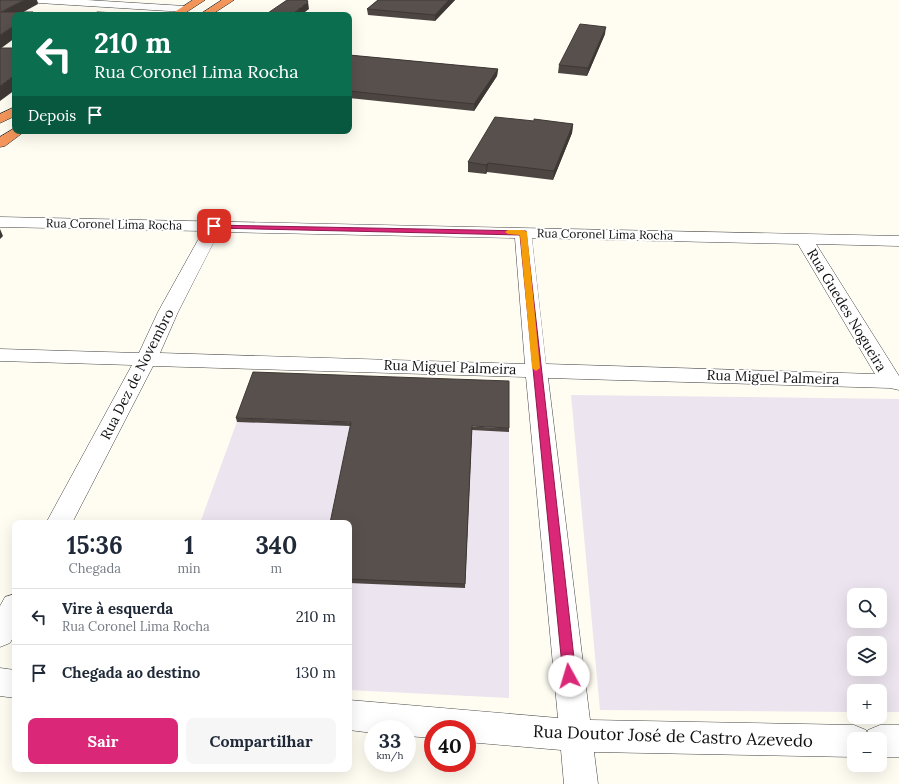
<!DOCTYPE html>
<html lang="pt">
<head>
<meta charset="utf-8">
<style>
	:root { --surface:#fff; --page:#f6f6f7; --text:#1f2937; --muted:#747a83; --line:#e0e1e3; --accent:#db2777 }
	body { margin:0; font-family:Lora,serif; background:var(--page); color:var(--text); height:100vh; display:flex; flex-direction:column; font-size:15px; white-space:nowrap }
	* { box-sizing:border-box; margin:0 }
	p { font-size:13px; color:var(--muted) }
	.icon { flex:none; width:22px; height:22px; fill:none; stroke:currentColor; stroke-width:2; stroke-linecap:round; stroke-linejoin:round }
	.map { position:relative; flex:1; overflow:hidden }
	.side { position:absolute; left:12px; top:520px; width:340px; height:252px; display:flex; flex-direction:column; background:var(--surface); border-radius:8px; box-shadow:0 4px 16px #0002 }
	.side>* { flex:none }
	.hud { position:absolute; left:12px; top:12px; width:340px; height:122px; border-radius:8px; box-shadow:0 4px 16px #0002; background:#0b6e4f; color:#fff; overflow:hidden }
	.buttons { position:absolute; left:847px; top:588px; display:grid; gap:8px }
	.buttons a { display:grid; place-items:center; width:40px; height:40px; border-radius:8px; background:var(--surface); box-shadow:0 4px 16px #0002; font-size:20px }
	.speed { position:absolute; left:364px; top:720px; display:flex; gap:8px; font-size:20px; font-weight:700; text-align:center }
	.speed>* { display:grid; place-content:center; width:52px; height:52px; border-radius:50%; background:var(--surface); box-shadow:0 4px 16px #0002; line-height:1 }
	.speed small { font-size:10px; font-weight:400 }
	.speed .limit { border:6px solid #d22; background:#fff; color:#111 }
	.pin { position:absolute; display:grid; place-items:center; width:34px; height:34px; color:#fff; margin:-17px; border-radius:8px; box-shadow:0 2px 6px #0006 }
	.me { position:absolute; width:44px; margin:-22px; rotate:354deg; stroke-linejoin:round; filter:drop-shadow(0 0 3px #0008) }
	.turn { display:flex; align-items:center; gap:14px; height:84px; padding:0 16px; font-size:18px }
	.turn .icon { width:52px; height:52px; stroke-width:2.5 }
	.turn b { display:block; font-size:28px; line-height:34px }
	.then { display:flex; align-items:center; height:38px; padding:0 16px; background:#0003; gap:8px; font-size:15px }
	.eta { display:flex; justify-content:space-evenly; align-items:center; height:68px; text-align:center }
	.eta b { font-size:24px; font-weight:800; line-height:28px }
	.button { display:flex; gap:8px; margin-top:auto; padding:8px 16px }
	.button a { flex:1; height:46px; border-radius:8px; background:var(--accent); color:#fff; font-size:16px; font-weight:800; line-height:46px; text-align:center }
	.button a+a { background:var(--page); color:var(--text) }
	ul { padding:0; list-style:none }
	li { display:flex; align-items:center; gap:12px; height:56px; padding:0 16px; border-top:1px solid var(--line) }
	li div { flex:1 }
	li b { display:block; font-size:15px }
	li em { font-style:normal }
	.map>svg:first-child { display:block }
	.industrial { fill:#ece4ee; fill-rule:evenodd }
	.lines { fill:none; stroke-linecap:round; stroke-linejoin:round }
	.minor-casing { stroke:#434343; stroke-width:1 }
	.highway-casing { stroke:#212121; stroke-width:1 }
	.minor { fill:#fff; fill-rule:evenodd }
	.highway { fill:#f4965b; fill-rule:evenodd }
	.wall { fill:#4c4541 }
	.shaded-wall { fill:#3e3835 }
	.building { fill:#58504c; stroke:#3e3835 }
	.route { fill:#db2777; stroke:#8e194d }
	.slow { fill:#f59e0b }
	.labels { text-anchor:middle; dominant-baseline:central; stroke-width:4; stroke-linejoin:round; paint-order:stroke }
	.far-street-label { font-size:12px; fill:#101010; stroke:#fff }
	.street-label { font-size:14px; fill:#101010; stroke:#fff }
	.near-street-label { font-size:17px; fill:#101010; stroke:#fff }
</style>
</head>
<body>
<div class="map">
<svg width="899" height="784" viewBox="0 0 899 784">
	<rect width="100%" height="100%" fill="#fffcf2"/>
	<path class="industrial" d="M254 375 509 385V698L349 690V523H200Z
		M571 395 899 399V712H880V691H854V712L600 710ZM854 595H880V621H854ZM854 643H880V669H854Z"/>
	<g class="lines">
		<g class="minor-casing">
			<path id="minor" d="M34 0H87L185 6 190 9 185 12 39 3Z
				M0 217 899 236V246L816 244 899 376V390L890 388 548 378 590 720 854 725 866 730 867 733 868 730 880 725H899V757H880V739H854V757L594 752 598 784H564L561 750 467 742V729H433V738L407 736V729H373V733L349 730V700L558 718 526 377 153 366 72 523H46L132 365 0 361V349L139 353 158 312 203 231 0 227ZM219 232 515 238 525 364 160 353 178 312ZM532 238 798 244 875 374 546 364Z
				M15 594V634L10 643 0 647V606L5 597Z
				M0 668 15 670V698L0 696Z"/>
		</g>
		<g class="highway-casing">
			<path id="highway" d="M193 0H205L182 15H170Z
				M222 0H234L211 15H199Z
				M15 107V116L0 123V114Z
				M15 128V131H25L5 146 0 147V137Z"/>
		</g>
		<use href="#minor" class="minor"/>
		<use href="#highway" class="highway"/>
	</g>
	<path class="wall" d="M378 0H455L435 21 368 15 367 9Z
		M605 34 587 76 558 73 559 65Z
		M349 55 498 69 497 76 474 111 349 98Z
		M534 121 573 124 572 133 553 180 487 172 486 174 468 172V162Z
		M236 418 509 428V432L472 430 465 588 349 583 350 426 237 422Z"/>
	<path class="shaded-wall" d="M24 0H37L38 4 18 15 1 12Z
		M449 0H455L435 21V15Z
		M308 2 309 9 301 15H291Z
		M15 25V38L0 49V35Z
		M606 27 605 34 587 76 588 68Z
		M498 69 497 76 474 111V104Z
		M15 75V90L0 101V86Z
		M573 124 572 133 553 180 554 171Z
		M488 163 487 172 486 174V165Z
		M0 229 3 236 0 239Z"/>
	<path class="building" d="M0 0H24L1 12H33L29 15H15V25L0 35Z
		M287 0H307L308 2 291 15H265Z
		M378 0H449L435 15 367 9Z
		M97 12 136 14 135 15H93Z
		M580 24 606 27 588 68 559 65Z
		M0 48H15V75L0 86Z
		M349 55 498 69 474 104 349 91Z
		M495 117 534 121V119L573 124 554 171 488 163 486 165 468 162Z
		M253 372 509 381V428L472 426 465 584 349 579V523H330L351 422 236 418Z"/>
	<path class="route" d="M211 225 526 231 576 676 574 681 569 682 565 681 563 676 520 235 214 228 210 226Z"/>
	<path class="slow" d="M523 230 527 232 540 368 536 371 532 368 520 235 508 234 505 232 508 230Z"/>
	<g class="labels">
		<g class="far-street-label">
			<text transform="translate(114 224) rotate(1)">Rua Coronel Lima Rocha</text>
			<text transform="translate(605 234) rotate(1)">Rua Coronel Lima Rocha</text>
		</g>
		<g class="street-label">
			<text transform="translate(847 310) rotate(59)">Rua Guedes Nogueira</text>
			<text transform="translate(450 367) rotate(2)">Rua Miguel Palmeira</text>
			<text transform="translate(137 374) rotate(-63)">Rua Dez de Novembro</text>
			<text transform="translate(773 377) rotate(2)">Rua Miguel Palmeira</text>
		</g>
		<g class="near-street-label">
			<text transform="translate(673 736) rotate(2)">Rua Doutor José de Castro Azevedo</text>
		</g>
	</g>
</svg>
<div class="buttons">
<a><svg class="icon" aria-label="search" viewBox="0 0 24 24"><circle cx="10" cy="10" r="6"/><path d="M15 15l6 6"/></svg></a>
<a><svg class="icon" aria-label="layers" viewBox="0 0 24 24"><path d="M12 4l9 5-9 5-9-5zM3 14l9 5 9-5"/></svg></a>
<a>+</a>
<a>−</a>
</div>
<div class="speed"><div>33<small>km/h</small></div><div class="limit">40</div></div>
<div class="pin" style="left:214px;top:226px;background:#d93025"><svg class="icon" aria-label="arrive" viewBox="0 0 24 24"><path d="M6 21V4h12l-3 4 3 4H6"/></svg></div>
<svg class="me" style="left:569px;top:676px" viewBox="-20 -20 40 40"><circle r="19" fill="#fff"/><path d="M0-13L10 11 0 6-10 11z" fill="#db2777"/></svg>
<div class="hud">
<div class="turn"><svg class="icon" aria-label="left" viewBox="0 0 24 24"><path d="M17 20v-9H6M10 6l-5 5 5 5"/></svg><div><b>210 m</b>Rua Coronel Lima Rocha</div></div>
<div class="then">Depois<svg class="icon" aria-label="arrive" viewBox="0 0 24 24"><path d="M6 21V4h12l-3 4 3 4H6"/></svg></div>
</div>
<section class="side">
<div class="eta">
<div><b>15:36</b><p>Chegada</p></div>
<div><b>1</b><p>min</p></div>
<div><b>340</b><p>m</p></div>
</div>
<ul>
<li><svg class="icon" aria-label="left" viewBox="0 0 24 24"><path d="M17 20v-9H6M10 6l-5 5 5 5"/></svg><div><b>Vire à esquerda</b><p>Rua Coronel Lima Rocha</p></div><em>210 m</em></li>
<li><svg class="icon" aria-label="arrive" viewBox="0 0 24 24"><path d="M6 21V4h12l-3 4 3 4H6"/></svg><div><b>Chegada ao destino</b></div><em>130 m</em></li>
</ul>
<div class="button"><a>Sair</a><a>Compartilhar</a></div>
</section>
</div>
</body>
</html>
